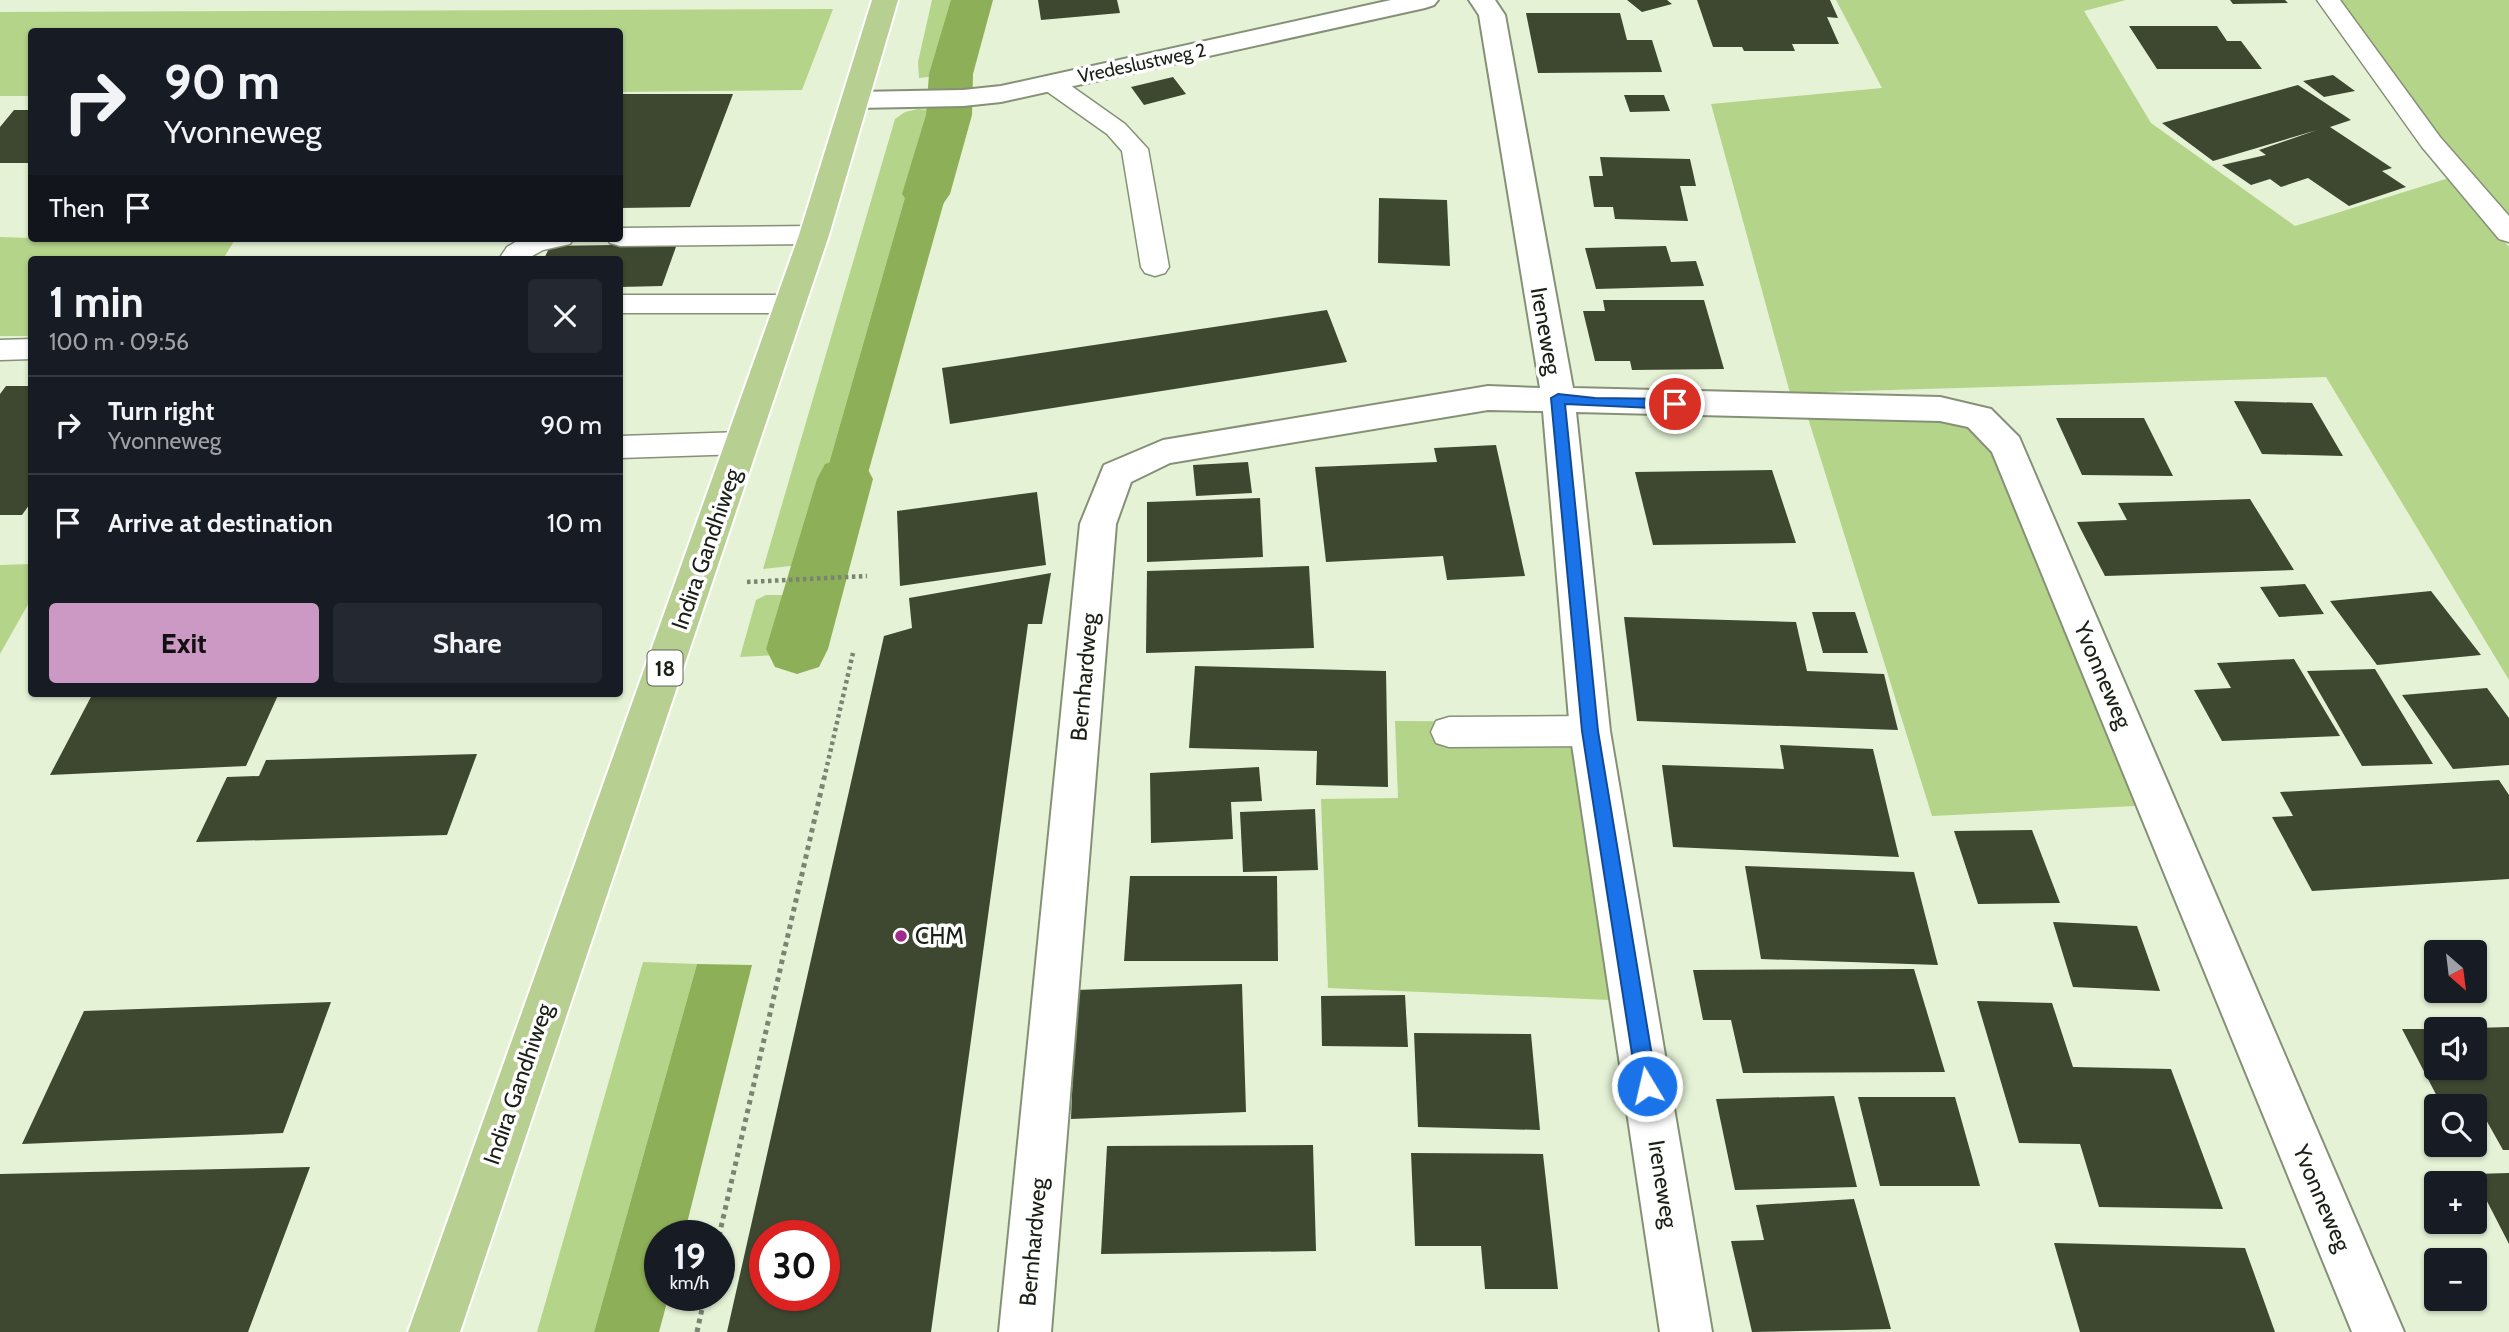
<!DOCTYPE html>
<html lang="en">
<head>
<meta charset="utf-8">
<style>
	:root { --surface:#171b24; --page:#242831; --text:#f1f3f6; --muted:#9ea1a6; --line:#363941; --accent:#cc99c4 }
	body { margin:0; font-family:Cabin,sans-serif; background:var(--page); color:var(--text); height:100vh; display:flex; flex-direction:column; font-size:26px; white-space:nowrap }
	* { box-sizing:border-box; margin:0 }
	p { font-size:23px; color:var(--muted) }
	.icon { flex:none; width:38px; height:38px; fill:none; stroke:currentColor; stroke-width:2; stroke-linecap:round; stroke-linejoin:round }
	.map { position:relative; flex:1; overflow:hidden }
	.details { position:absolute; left:28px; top:256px; width:595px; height:441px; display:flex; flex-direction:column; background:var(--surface); border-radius:7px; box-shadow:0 2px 5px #0004 }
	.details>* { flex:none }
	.hud { position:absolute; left:28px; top:28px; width:595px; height:214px; border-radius:7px; box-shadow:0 2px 5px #0004; background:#171b24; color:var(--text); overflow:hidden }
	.needle { width:46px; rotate:152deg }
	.tools { position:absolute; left:2424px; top:940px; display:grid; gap:14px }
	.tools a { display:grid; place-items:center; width:63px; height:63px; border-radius:7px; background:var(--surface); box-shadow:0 2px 5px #0004; font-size:35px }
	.speed { position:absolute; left:644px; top:1220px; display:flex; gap:14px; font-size:35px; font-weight:700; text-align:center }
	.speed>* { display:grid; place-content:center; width:91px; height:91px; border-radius:50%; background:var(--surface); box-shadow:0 2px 5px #0004; line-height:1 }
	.speed small { font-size:18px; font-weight:400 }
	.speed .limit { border:10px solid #d22; background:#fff; color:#111 }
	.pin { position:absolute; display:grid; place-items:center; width:60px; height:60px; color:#fff; margin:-30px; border:4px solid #fff; border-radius:50%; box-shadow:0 2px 7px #0007 }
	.me { position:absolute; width:77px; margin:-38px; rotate:351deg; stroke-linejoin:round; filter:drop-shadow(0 0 5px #0008) }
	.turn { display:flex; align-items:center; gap:24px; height:147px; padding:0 21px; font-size:32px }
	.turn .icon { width:91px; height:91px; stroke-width:2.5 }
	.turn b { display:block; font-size:49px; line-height:60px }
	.then { display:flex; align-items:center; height:66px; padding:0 21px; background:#0003; gap:14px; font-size:26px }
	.round { display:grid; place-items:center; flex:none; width:74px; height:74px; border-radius:7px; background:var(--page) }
	.summary { display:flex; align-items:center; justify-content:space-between; height:119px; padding:0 21px }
	h1 { font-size:42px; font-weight:800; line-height:52px }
	.cta { display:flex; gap:14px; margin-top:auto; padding:14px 21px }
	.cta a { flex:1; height:80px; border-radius:7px; background:var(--accent); color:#111; font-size:28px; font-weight:800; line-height:80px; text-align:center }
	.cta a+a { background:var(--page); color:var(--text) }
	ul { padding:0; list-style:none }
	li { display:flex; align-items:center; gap:21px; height:98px; padding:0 21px; border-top:2px solid var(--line) }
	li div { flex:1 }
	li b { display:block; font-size:26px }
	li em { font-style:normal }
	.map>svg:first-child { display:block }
	.green { fill:#b4d48a }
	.water { fill:#8caf57 }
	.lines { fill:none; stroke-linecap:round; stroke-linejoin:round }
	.canal { fill:#8caf57; fill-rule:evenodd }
	.building { fill:#3e4831; fill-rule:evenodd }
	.service-casing { stroke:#859177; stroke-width:3 }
	.minor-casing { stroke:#859177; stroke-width:4 }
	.primary-casing { stroke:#fff; stroke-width:4 }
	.path-far1 { stroke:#7b8471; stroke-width:4.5; stroke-dasharray:3.5 3.5; stroke-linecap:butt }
	.path { stroke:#7b8471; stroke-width:5; stroke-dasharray:4.5 4.5; stroke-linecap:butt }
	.service { fill:#fff; fill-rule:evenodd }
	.minor { fill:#fff; fill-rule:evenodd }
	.primary { fill:#b8cf92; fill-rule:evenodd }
	.route { fill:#1a73e8; stroke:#114b97; stroke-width:2 }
	.poi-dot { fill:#9f2c88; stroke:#fff; stroke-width:2.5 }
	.labels { text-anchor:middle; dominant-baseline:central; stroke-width:7; stroke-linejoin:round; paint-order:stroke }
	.far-street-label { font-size:19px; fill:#1b2016; stroke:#fff }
	.shield { fill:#fff; stroke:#5f635c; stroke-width:2 }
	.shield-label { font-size:21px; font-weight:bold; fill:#1b2016 }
	.street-label { font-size:23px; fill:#1b2016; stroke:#fff }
	.poi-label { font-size:23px; fill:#1b2016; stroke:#fff; text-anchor:start }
</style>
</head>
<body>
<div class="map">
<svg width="2509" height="1332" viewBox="0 0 2509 1332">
	<rect width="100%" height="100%" fill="#e5f2d6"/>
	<path class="green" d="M932 0H960L938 76 919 78 918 62Z
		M1836 0H2126L2084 11 2151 123 2295 226 2449 178 2509 247V680L2326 377 1790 393 1711 104 1882 88Z
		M2340 0H2509V215L2443 144Z
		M833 9 802 90 620 92V32H32L31 96H0V12Z
		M918 109 930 110 800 565 763 569 895 119 905 112Z
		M0 237 32 238H236L223 259H32L31 336H0Z
		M1808 418 1943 420 1967 424 1994 449 2135 806 1932 816Z
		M31 564V599L0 654V565Z
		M766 595H789L776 655 740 657 756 600Z
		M1395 721 1571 722 1610 1000 1328 988 1321 799 1398 798Z
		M643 962 697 964 594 1332H537Z"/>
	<path class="water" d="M960 0H985L964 76H938Z
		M970 109 863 491 835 562 800 565 930 110Z
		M837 594 824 653 776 655 789 595Z
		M697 964 752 965 684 1235 660 1236V1295H669L659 1332H594Z"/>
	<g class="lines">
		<path class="canal" d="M951 0H993L973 74 972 115 950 194 943 204 926 209 909 204 902 194 926 115 929 74Z
			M845 458 865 464 873 479 828 649 819 667 797 674 775 667 766 649 817 479 825 464Z"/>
	</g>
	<path class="building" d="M1038 0H1117L1120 13 1041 20Z
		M1627 0H1667L1672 4 1642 12Z
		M1697 0H1830L1838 18 1827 17 1839 44H1792L1795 51H1744L1742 47H1713Z
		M2230 0H2285L2288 3 2233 4Z
		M1526 13H1620L1627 40H1652L1662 72 1538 73Z
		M2129 26H2217L2227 41H2241L2262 69H2157Z
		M2333 75 2355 91 2324 97 2303 81Z
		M1173 77 1186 94 1144 105 1131 87Z
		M2298 85 2351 120 2330 127 2392 168 2382 171 2406 187 2349 206 2308 178 2281 187 2270 179 2251 185 2222 165 2266 155 2259 150 2317 130 2213 161 2162 123Z
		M620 94H733L690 207 620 208Z
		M1624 95H1664L1670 111 1630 112Z
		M14 110H32V163H0V127Z
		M1600 157 1690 159 1696 186H1680L1688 221 1615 219 1613 207H1594L1589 176H1603Z
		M1379 198 1447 200 1450 266 1378 263Z
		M677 244 662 286 620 287V259H544L550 246Z
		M1666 246 1671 262 1696 261 1704 286 1596 289 1585 248Z
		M1603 300H1704L1724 369 1632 370 1630 361H1595L1583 311H1605Z
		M1327 310 1347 362 950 424 942 368Z
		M6 386H32V501L22 515H0V394Z
		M2234 401 2312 403 2343 456 2262 454Z
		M2056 418H2144L2173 476 2082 475Z
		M1496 445 1525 576 1447 580 1443 556 1326 562 1315 467 1437 462 1434 448Z
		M1248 462 1252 493 1196 496 1193 465Z
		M1772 470 1796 543 1653 545 1635 472Z
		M1037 492 1046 565 900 586 897 511Z
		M1260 498 1263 557 1147 562V502Z
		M2250 499 2294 570 2105 576 2077 522 2127 520 2118 503Z
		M1309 566 1314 648 1146 653 1147 571Z
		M1051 573 1042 624H1028L931 1332H727L884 636 912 628 909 598ZM765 1236H824V1295H765Z
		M2305 584 2324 614 2279 617 2260 587Z
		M2431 591 2481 655 2377 665 2330 601Z
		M1812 612H1855L1868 653H1823Z
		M1624 617 1796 622 1807 671 1884 674 1898 730 1637 721Z
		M2294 659 2340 736 2222 741 2194 690 2231 688 2217 663Z
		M1195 666 1386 671 1388 787 1316 785 1317 751 1189 748Z
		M2375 669 2433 764 2362 766 2307 671Z
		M2487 688 2509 718V765L2453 769 2402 695Z
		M93 693H279L246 766 50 775Z
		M1780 745 1873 749 1899 857 1673 847 1662 765 1784 769Z
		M477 754 447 835 196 842 227 777 259 776 266 760Z
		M1259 767 1262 801 1231 802 1233 839 1151 843 1150 773Z
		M2499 780 2509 795V879L2312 891 2272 817 2293 816 2280 792Z
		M1315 809 1318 870 1243 872 1240 812Z
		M2032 830 2060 903 1978 904 1954 831Z
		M1745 866 1914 872 1938 965 1761 959Z
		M1130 876H1277L1278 961H1124Z
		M2053 922 2137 926 2160 991 2073 987Z
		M1914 969 1945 1072 1743 1073 1731 1020H1703L1693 970Z
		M1242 984 1246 1112 1071 1119 1076 990Z
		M1405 995 1408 1047 1322 1046 1321 996Z
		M1977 1001 2052 1003 2073 1067 2171 1069 2223 1209 2099 1207 2080 1144 2019 1143Z
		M331 1002 283 1133 22 1144 84 1011Z
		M2509 1027V1150H2503L2485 1118H2474V1106H2442L2402 1029H2436V1068H2474V1028Z
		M1414 1033 1531 1034 1540 1130 1418 1127Z
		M1834 1096 1857 1187 1735 1190 1716 1099Z
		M1858 1097H1955L1980 1186H1880Z
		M1313 1145 1316 1251 1101 1254 1107 1146Z
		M1411 1153 1543 1154 1558 1289H1485L1481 1246H1415Z
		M310 1167 248 1332H0V1174Z
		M2509 1173V1244L2473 1174Z
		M1854 1199 1891 1329 1752 1332 1731 1241 1764 1240 1756 1205Z
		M2054 1243 2245 1248 2275 1332H2080Z"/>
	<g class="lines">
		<g class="service-casing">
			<path id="service" d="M2317 0H2340L2440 137 2509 216V242L2499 239 2422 147Z
				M1051 76 1060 78 1125 124 1148 149 1169 267 1165 273 1155 276 1145 273 1141 267 1122 151 1107 134 1042 88 1039 83 1042 78Z
				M814 226 824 229 828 235 824 241 814 244 620 246 610 243 607 238H620V228Z
				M522 238H574L570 244 543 250 527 259H499L507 247Z
				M620 295H788L798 297 802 304 798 311 788 313H620Z
				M32 339V359L0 360V340Z
				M742 432 753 435 757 443 753 451 742 454 620 458V436Z
				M1590 716 1603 720 1608 731 1603 742 1590 746 1449 747 1436 743 1431 732 1436 721 1449 717Z"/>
		</g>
		<g class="minor-casing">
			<path id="minor" d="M1391 0H1438L1434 5 1425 8 1001 102 963 106 856 108 846 106 842 100 846 94 856 92 963 90 1001 86Z
				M1469 0H1495L1505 15 1573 388 1940 397 1991 409 2019 437 2404 1332H2352L1992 452 1968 427 1940 421 1576 412 1610 731 1712 1332H1660L1570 731 1543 411 1488 410 1170 463 1131 482 1116 524 1051 1332H999L1080 524 1104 465 1163 440 1488 386 1540 388 1479 15Z"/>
		</g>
		<g class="primary-casing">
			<path id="primary" d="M872 0H898L829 235 460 1332H408L799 235Z"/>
		</g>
		<path class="path-far1" d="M747 582 867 576
			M824 779 853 653"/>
		<path class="path" d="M719 1236 824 778
			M697 1332 705 1295"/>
		<use href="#service" class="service"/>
		<use href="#minor" class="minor"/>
		<use href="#primary" class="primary"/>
	</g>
	<path class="route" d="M1558 394 1595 398 1675 399 1682 404 1675 409 1565 404 1598 731 1657 1086 1654 1093 1647 1096 1640 1093 1637 1086 1582 731 1551 398Z"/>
	<circle class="poi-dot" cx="901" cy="936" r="7"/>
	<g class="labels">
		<g class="far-street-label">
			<text transform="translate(1142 63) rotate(-12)">Vredeslustweg 2</text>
		</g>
		<rect class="shield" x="647.5" y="650.5" width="35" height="35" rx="5"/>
		<g class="shield-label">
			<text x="665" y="668">18</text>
		</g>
		<g class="street-label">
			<text transform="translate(1546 331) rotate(80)">Ireneweg</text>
			<text transform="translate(706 549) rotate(-71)">Indira Gandhiweg</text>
			<text transform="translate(2103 675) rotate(67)">Yvonneweg</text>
			<text transform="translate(1084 677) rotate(-85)">Bernhardweg</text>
			<text transform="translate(518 1084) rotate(-71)">Indira Gandhiweg</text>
			<text transform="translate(1663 1184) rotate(81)">Ireneweg</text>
			<text transform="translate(2322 1198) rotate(67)">Yvonneweg</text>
			<text transform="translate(1033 1242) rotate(-85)">Bernhardweg</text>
		</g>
		<g class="poi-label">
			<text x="915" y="936">CHM</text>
		</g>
	</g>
</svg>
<div class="tools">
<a><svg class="needle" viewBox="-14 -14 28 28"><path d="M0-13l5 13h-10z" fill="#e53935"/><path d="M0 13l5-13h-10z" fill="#9ea1a6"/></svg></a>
<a><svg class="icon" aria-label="sound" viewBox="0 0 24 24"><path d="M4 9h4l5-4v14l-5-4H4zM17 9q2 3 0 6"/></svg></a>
<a><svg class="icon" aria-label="search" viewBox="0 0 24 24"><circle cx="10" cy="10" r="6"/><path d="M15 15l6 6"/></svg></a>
<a>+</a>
<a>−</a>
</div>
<div class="speed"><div>19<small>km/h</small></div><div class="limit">30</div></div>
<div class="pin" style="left:1675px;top:404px;background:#d93025"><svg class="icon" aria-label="arrive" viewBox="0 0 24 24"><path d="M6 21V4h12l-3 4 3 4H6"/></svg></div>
<svg class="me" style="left:1647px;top:1086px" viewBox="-20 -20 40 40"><circle r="17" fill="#1a73e8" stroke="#fff" stroke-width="3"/><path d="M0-11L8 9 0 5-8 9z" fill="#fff"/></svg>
<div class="hud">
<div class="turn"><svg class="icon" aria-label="right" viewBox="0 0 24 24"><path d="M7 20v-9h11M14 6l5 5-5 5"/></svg><div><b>90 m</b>Yvonneweg</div></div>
<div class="then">Then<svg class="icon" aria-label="arrive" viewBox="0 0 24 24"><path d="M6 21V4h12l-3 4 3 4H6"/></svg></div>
</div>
<section class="details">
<div class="summary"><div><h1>1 min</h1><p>100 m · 09:56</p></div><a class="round"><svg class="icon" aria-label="close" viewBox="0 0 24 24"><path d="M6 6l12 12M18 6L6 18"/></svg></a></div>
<ul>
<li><svg class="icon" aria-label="right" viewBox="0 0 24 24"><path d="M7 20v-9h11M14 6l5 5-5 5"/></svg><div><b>Turn right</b><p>Yvonneweg</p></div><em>90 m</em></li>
<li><svg class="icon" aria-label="arrive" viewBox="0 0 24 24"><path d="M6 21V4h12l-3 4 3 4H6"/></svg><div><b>Arrive at destination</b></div><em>10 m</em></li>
</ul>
<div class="cta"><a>Exit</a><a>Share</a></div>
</section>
</div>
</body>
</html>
